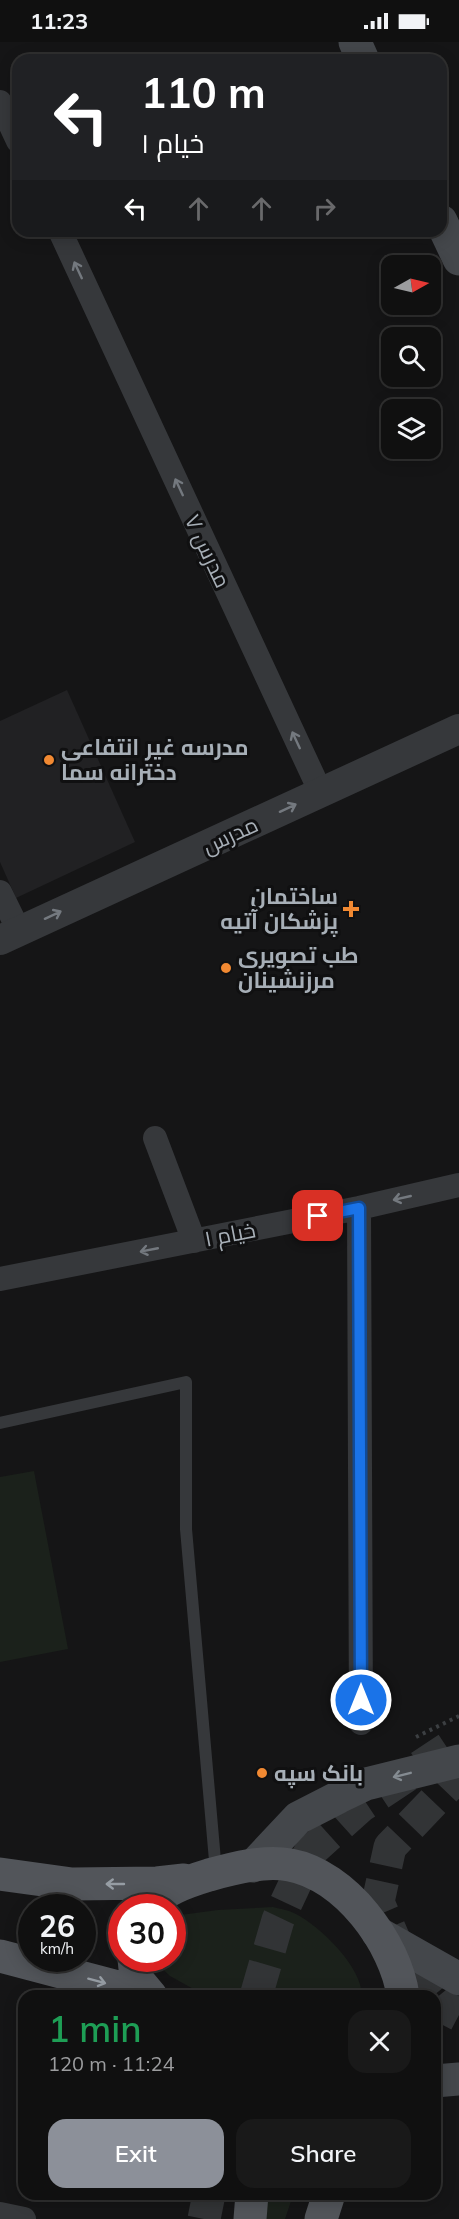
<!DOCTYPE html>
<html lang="en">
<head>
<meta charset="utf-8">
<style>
	:root { --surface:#101010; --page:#191919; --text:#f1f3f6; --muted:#9c9d9f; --line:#303030; --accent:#8c9099 }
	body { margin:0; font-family:Mulish,Cairo,sans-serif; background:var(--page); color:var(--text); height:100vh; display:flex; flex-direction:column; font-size:22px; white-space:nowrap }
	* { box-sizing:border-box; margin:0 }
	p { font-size:20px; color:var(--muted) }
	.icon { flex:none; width:33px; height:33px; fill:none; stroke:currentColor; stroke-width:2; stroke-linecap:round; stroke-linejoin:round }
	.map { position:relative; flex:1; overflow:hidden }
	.drawer { position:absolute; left:18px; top:1948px; width:423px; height:210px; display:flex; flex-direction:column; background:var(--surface); border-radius:18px; box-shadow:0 3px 15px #0003,0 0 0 2px var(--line) }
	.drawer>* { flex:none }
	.guide { position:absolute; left:12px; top:12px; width:435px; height:183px; border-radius:18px; box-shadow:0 3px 15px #0003,0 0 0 2px var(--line); background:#202124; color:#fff; overflow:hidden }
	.needle { width:39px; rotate:82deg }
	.tools { position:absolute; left:381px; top:213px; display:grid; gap:12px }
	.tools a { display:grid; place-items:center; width:60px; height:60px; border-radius:12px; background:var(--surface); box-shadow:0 3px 15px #0003,0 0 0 2px var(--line); font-size:30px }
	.speed { position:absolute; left:18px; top:1852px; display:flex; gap:12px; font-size:30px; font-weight:700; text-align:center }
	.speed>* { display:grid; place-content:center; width:78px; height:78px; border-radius:50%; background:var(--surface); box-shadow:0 3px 15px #0003,0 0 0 2px var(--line); line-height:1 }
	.speed small { font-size:15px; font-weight:400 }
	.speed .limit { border:9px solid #d22; background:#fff; color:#111 }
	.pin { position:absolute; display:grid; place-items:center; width:51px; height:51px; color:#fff; margin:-26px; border-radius:12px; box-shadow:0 3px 9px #0006 }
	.me { position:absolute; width:66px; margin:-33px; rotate:0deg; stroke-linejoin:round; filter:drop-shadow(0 0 4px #0008) }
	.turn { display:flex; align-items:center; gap:21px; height:126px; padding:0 30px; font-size:27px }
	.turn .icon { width:78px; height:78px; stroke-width:2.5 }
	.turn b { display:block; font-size:42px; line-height:51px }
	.lanes { display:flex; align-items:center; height:57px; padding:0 30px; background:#0003; justify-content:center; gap:30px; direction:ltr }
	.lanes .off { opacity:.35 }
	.round { display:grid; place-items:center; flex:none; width:63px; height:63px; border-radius:18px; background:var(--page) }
	.summary { display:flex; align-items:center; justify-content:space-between; height:102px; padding:0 30px }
	h1 { font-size:36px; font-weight:600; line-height:45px; color:#1e9e55 }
	.primary-button { display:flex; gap:12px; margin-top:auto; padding:12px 30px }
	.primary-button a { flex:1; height:69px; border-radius:18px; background:var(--accent); color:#fff; font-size:24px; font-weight:600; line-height:69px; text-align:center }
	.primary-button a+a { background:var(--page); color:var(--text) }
	.status { display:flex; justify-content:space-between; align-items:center; height:42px; padding:0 30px; background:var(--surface); direction:ltr }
	.status svg { height:16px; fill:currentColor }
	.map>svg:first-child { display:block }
	.built { fill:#212123 }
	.green { fill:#1b211b }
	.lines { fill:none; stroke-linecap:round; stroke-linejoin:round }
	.secondary-tunnel { stroke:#323436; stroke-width:33; stroke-dasharray:33 16; stroke-linecap:butt }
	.path { stroke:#3c3f42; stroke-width:4; stroke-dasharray:3 4.5; stroke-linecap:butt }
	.service { stroke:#36383b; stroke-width:12 }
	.minor { stroke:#36383b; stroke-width:24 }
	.tertiary { stroke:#36383b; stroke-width:30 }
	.secondary { stroke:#44474b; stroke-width:33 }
	.primary { stroke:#52555a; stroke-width:33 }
	.oneway { stroke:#74797f }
	.oneway2 { stroke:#848b91 }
	.oneway3 { stroke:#969da4 }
	.route-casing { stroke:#114b97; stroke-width:15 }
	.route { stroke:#1a73e8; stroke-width:10 }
	.poi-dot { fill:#f18932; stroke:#101011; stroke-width:2 }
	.labels { text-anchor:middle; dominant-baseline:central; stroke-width:6; stroke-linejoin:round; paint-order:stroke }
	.street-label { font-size:22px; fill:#a7afb7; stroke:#101011 }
	.poi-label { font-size:22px; font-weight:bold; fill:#a7afb7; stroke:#101011; text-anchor:start }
</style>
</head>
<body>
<div class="status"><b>11:23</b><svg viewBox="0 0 49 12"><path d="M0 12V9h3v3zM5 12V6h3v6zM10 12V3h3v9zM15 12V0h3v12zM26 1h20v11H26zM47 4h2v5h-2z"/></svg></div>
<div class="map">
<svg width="459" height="2177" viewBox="0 0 459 2177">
	<rect width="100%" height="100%" fill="#151516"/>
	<path class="built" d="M67 648 135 800 16 856 0 820V679Z"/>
	<path class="green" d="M34 1429 68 1607 0 1620V1435Z
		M273 1865C280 1867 289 1868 296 1872 321 1885 362 1925 362 1954H206L170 1934 152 1917H172L173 1874 218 1868Z
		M257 2153H293L285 2177H254Z"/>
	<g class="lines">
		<path class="secondary-tunnel" d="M256 1954 278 1878 310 1810 361 1764 459 1699
			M433 1954 402 1916 378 1860 390 1805 459 1733
			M435 1957 440 1963 459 1973
			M204 2177 209 2152"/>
		<path class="path" d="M416 1695 459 1674"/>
		<path class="service" d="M0 1381 186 1340V1487L216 1830"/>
		<path class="minor" d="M0 60 18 99
			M60 189 321 751
			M0 850 19 889
			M155 1096 194 1199
			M359 1166 361 1681
			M0 1237 359 1166 459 1143
			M0 2172 24 2177"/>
		<path class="tertiary" d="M0 898 459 687"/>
		<path class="secondary" d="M355 0 363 18
			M441 179 459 217
			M253 1824 298 1776 339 1755 366 1742 459 1719
			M378 1891 459 1937
			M435 2039 459 2037"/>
		<path class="primary" d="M0 1832 72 1842 157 1841 184 1838
			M146 1866C163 1848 186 1840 209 1833 234 1826 265 1818 290 1823 345 1833 396 1901 403 1954
			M0 1914 148 1953
			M134 1917 136 1936 151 1954
			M250 2177 252 2152
			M321 2177 329 2152"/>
	</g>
	<defs><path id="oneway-shaft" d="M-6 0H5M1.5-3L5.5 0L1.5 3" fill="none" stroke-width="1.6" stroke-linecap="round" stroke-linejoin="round" transform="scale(1.5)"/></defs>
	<g class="oneway">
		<use href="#oneway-shaft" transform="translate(78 228) rotate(-115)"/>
		<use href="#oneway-shaft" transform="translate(179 445) rotate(-115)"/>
		<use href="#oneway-shaft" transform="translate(296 698) rotate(-115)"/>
		<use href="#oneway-shaft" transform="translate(288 766) rotate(-25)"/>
		<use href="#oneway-shaft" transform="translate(53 873) rotate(-25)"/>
		<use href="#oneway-shaft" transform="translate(402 1156) rotate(167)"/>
		<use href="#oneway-shaft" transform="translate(149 1208) rotate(169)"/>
	</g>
	<use class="oneway2" href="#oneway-shaft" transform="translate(402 1733) rotate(166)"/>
	<g class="oneway3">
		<use href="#oneway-shaft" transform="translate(115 1842) rotate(180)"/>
		<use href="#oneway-shaft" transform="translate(97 1939) rotate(15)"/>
	</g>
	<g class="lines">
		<g class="route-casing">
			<path id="route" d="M318 1174 359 1166 361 1658"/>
		</g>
		<use href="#route" class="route"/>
	</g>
	<g class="poi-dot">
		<circle cx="49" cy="718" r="6"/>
		<path d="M348 858h6v6h6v6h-6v6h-6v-6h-6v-6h6z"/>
		<circle cx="226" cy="926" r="6"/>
		<circle cx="262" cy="1731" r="6"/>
	</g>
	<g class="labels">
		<g class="street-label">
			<text transform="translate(208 509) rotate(65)">مدرس ۷</text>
			<text transform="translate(230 793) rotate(-25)">مدرس</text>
			<text transform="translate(230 1192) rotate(-11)">خیام ۱</text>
		</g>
		<g class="poi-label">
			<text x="61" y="705">مدرسه غیر انتفاعی<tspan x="61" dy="25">دخترانه سما</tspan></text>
			<text x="338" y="854" text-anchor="end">ساختمان<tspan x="338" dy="25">پزشکان آتیه</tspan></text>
			<text x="238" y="913">طب تصویری<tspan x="238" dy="25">مرزنشینان</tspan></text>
			<text x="274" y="1731">بانک سپه</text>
		</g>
	</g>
</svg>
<div class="tools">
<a><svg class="needle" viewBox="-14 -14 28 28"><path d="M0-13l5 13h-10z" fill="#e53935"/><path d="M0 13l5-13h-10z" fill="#9c9d9f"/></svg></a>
<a><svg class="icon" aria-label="search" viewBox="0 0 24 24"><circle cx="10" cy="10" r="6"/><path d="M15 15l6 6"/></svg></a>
<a><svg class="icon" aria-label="layers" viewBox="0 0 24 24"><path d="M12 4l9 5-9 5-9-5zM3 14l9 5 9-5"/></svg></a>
</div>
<div class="speed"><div>26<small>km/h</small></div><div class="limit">30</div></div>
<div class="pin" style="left:318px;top:1174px;background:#d93025"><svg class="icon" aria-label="arrive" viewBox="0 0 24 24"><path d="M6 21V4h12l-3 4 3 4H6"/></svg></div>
<svg class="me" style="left:361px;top:1658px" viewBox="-20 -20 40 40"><circle r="17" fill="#1a73e8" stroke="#fff" stroke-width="3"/><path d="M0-11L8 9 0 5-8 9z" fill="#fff"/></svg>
<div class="guide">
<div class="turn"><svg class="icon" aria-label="left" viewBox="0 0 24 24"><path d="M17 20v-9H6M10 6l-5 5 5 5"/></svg><div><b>110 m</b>خیام ۱</div></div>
<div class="lanes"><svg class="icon" aria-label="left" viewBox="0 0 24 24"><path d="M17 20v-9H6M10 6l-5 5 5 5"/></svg><svg class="icon off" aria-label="ahead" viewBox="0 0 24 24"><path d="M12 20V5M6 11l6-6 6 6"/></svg><svg class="icon off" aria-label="ahead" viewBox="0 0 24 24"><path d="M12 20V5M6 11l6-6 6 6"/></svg><svg class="icon off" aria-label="right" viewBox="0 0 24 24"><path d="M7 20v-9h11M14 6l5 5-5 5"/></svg></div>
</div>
<section class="drawer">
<div class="summary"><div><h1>1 min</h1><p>120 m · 11:24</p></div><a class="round"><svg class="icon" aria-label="close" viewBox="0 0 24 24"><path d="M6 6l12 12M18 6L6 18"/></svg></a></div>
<div class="primary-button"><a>Exit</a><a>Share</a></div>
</section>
</div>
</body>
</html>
